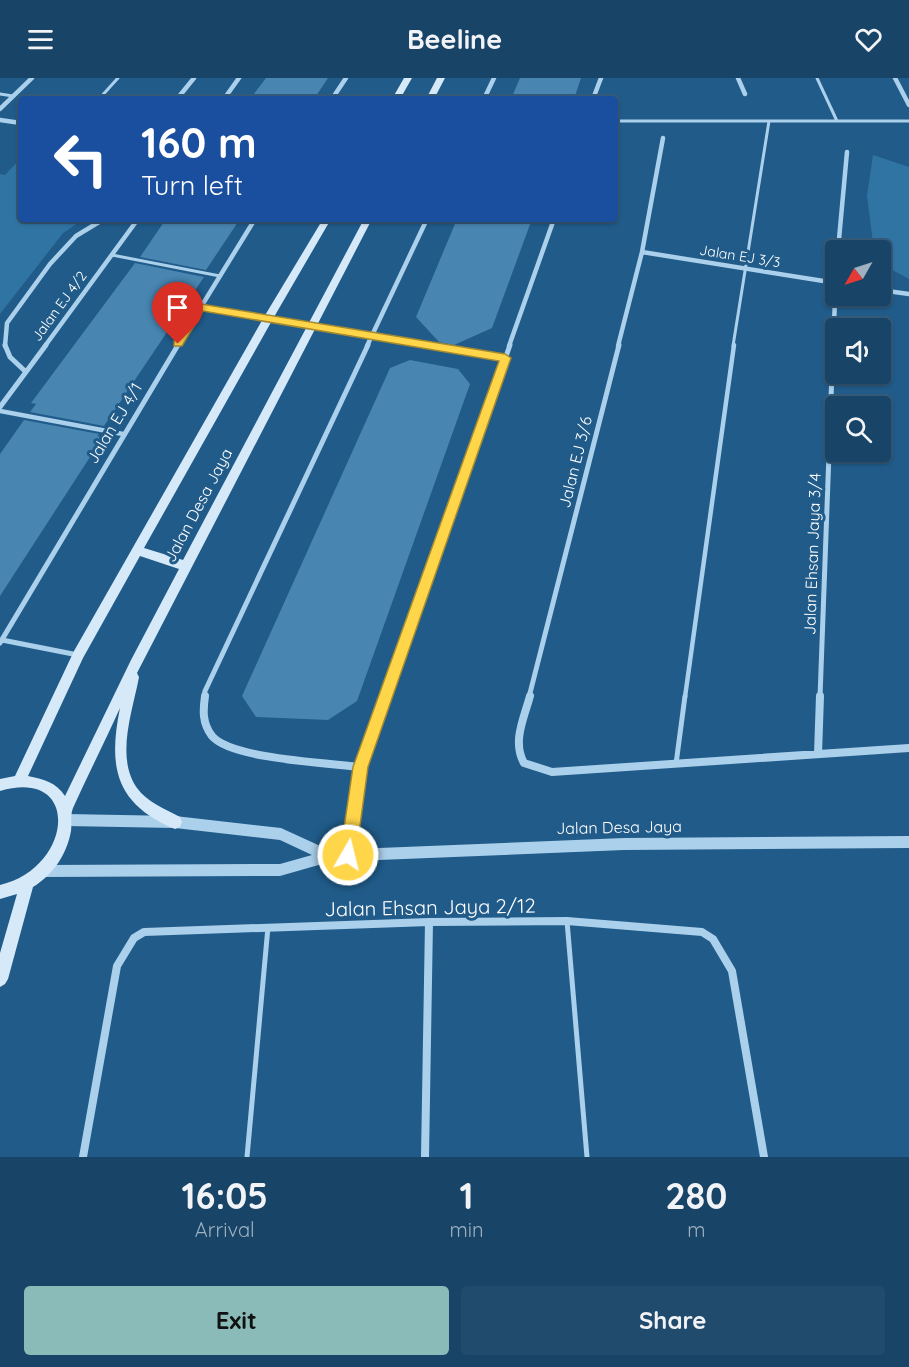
<!DOCTYPE html>
<html lang="en">
<head>
<meta charset="utf-8">
<style>
	:root { --surface:#184467; --page:#214b6d; --text:#f1f3f6; --muted:#9fb0c0; --line:#365c7b; --accent:#8bbbb9 }
	body { margin:0; font-family:Quicksand,sans-serif; background:var(--page); color:var(--text); height:100vh; display:flex; flex-direction:column; font-size:22px; white-space:nowrap }
	* { box-sizing:border-box; margin:0 }
	p { font-size:20px; color:var(--muted) }
	.icon { flex:none; width:33px; height:33px; fill:none; stroke:currentColor; stroke-width:2; stroke-linecap:round; stroke-linejoin:round }
	.map { position:relative; height:1079px; overflow:hidden }
	.drawer { display:flex; flex-direction:column; background:var(--surface); flex:1 }
	.drawer>* { flex:none }
	.top-card { position:absolute; left:18px; top:18px; width:600px; height:126px; border-radius:6px; box-shadow:0 2px 4px #0004,0 0 0 2px var(--line); background:#1a4fa0; color:#fff; overflow:hidden }
	.needle { width:39px; rotate:231deg }
	.tools { position:absolute; left:825px; top:162px; display:grid; gap:12px }
	.tools a { display:grid; place-items:center; width:66px; height:66px; border-radius:6px; background:var(--surface); box-shadow:0 2px 4px #0004,0 0 0 2px var(--line); font-size:30px }
	.pin { position:absolute; display:grid; place-items:center; width:51px; height:51px; color:#fff; margin:-62px -26px; border-radius:50% 50% 50% 0; rotate:-45deg; box-shadow:0 0 6px #0007 }
	.pin .icon { rotate:45deg }
	.me { position:absolute; width:66px; margin:-33px; rotate:8deg; stroke-linejoin:round; filter:drop-shadow(0 0 4px #0008) }
	.turn { display:flex; align-items:center; gap:21px; height:126px; padding:0 24px; font-size:27px }
	.turn .icon { width:78px; height:78px; stroke-width:2.5 }
	.turn b { display:block; font-size:42px; line-height:51px }
	.eta { display:flex; justify-content:space-evenly; align-items:center; height:102px; text-align:center }
	.eta b { font-size:36px; font-weight:700; line-height:42px }
	.cta { display:flex; gap:12px; margin-top:auto; padding:12px 24px }
	.cta a { flex:1; height:69px; border-radius:6px; background:var(--accent); color:#111; font-size:24px; font-weight:700; line-height:69px; text-align:center }
	.cta a+a { background:var(--page); color:var(--text) }
	header { display:flex; justify-content:space-between; align-items:center; height:78px; padding:0 24px; background:var(--surface); font-size:27px; font-weight:700 }
	.map>svg:first-child { display:block }
	.green { fill:#3074a4 }
	.building { fill:#4885b1 }
	.lines { fill:none; stroke-linecap:round; stroke-linejoin:round }
	.service-far2 { stroke:#abd0eb; stroke-width:3 }
	.service-far1 { stroke:#abd0eb; stroke-width:4.5 }
	.service { stroke:#abd0eb; stroke-width:5 }
	.minor-far2 { stroke:#abd0eb; stroke-width:4.5 }
	.minor-far1 { stroke:#abd0eb; stroke-width:5 }
	.minor { stroke:#abd0eb; stroke-width:8 }
	.tertiary { fill:#abd0eb; fill-rule:evenodd }
	.secondary { fill:#d6e9f8; fill-rule:evenodd }
	.route { fill:#ffd54a; stroke:#a68a30; stroke-width:1.5 }
	.labels { text-anchor:middle; dominant-baseline:central; stroke-width:6; stroke-linejoin:round; paint-order:stroke }
	.far-street-label { font-size:14px; fill:#fff; stroke:#205b89 }
	.street-label { font-size:16px; fill:#fff; stroke:#205b89 }
	.near-street-label { font-size:20px; fill:#fff; stroke:#205b89 }
</style>
</head>
<body>
<header><svg class="icon" aria-label="menu" viewBox="0 0 24 24"><path d="M4 6h16M4 12h16M4 18h16"/></svg>Beeline<svg class="icon" aria-label="heart" viewBox="0 0 24 24"><path d="M12 20l-8-8c-3-5 5-10 8-4 3-6 11-1 8 4z"/></svg></header>
<div class="map">
<svg width="909" height="1079" viewBox="0 0 909 1079">
	<rect width="100%" height="100%" fill="#205b89"/>
	<path class="green" d="M873 77 909 89V201L881 186 880 172H874L867 118Z
		M21 80V141H84L63 155 0 236V96L5 97Z"/>
	<path class="building" d="M266 0H328L314 21H250Z
		M520 0H581L574 21H511Z
		M166 141H240L206 192 140 179Z
		M457 141H532L492 250 454 267 439 264 416 239Z
		M135 185 204 199 104 348 30 334 36 326 31 325Z
		M410 282 458 291 470 306 357 623 328 642 256 639 242 618 390 290Z
		M24 342 99 356 97 358 103 359 0 518V376Z"/>
	<g class="lines">
		<path class="service-far2" d="M817 0 837 43
			M0 16 13 18
			M99 21 118 0
			M615 43H909
			M112 177 220 198
			M733 268 769 43"/>
		<path class="service-far1" d="M0 333 123 356
			M685 619 734 267"/>
		<path class="service" d="M676 686 685 618
			M567 843 587 1079
			M247 1079 268 849"/>
		<path class="minor-far2" d="M738 0 745 16
			M895 0 909 27
			M177 21 194 0
			M224 21 239 0
			M332 21 346 0
			M484 21 494 0
			M593 21 601 0
			M0 31 32 0
			M0 42 21 45
			M838 172 847 74
			M642 174 836 205
			M880 212 909 216
			M201 229 434 268
			M5 268 7 245 50 186 76 158 104 141
			M45 268 138 141
			M177 268 255 141
			M367 268 427 141
			M509 268 554 141
			M618 268 642 174 663 60
			M833 268 836 200"/>
		<path class="minor-far1" d="M5 267 10 279 26 294
			M425 267 505 280
			M0 329 46 267
			M2 562 78 577
			M0 565 178 267
			M204 619 205 613 368 267
			M386 619 510 267
			M529 619 619 267
			M820 619 833 267"/>
		<path class="minor" d="M205 618C203 632 202 645 212 658 231 681 329 685 361 689
			M530 618C524 640 512 664 524 685L552 694 909 670
			M818 676 820 618
			M348 777 361 689 386 618
			M83 1079 117 888 134 860 144 854 429 844 567 843 702 854 713 861 732 893 764 1079
			M425 1079 429 844"/>
		<path class="tertiary" d="M66 736 175 738 281 750 329 772 624 760 909 758V770L624 772 329 784 280 798 43 799 39 797 37 793 39 789 43 787 280 786 312 777 280 762 175 750 66 748 62 746 60 742 62 738Z"/>
		<path class="secondary" d="M404 0H412L400 21H392Z
			M437 0H445L434 21H426Z
			M323 141H331L274 239 144 470 183 482 364 141H372L137 595 139 599C133 632 115 679 137 710 147 724 165 731 180 739L182 744 180 749 175 751C115 726 108 689 120 630 105 663 88 697 73 730 70 737 72 746 71 753 67 776 53 797 33 809L8 901 5 906 0 909V875L17 816 0 821V807C73 790 82 689 0 713V701L15 698 74 573 264 239ZM140 478 179 491 131 582 65 718C56 704 43 701 28 698L83 580Z"/>
	</g>
	<path class="route" d="M201 226 505 276 511 280 368 689 356 777 353 783 348 785 342 783 340 777 353 689 499 283 203 233 182 268H174V263L197 227Z"/>
	<g class="labels">
		<g class="far-street-label">
			<text transform="translate(740 178) rotate(9)">Jalan EJ 3/3</text>
			<text transform="translate(59 228) rotate(-54)">Jalan EJ 4/2</text>
		</g>
		<g class="street-label">
			<text transform="translate(114 345) rotate(-59)">Jalan EJ 4/1</text>
			<text transform="translate(575 384) rotate(-76)">Jalan EJ 3/6</text>
			<text transform="translate(198 427) rotate(-62)">Jalan Desa Jaya</text>
			<text transform="translate(812 476) rotate(-88)">Jalan Ehsan Jaya 3/4</text>
			<text transform="translate(619 749) rotate(-1)">Jalan Desa Jaya</text>
		</g>
		<g class="near-street-label">
			<text transform="translate(430 829) rotate(-1)">Jalan Ehsan Jaya 2/12</text>
		</g>
	</g>
</svg>
<div class="tools">
<a><svg class="needle" viewBox="-14 -14 28 28"><path d="M0-13l5 13h-10z" fill="#e53935"/><path d="M0 13l5-13h-10z" fill="#9fb0c0"/></svg></a>
<a><svg class="icon" aria-label="sound" viewBox="0 0 24 24"><path d="M4 9h4l5-4v14l-5-4H4zM17 9q2 3 0 6"/></svg></a>
<a><svg class="icon" aria-label="search" viewBox="0 0 24 24"><circle cx="10" cy="10" r="6"/><path d="M15 15l6 6"/></svg></a>
</div>
<div class="pin" style="left:178px;top:266px;background:#d93025"><svg class="icon" aria-label="arrive" viewBox="0 0 24 24"><path d="M6 21V4h12l-3 4 3 4H6"/></svg></div>
<svg class="me" style="left:348px;top:777px" viewBox="-20 -20 40 40"><circle r="17" fill="#ffd54a" stroke="#fff" stroke-width="3"/><path d="M0-11L8 9 0 5-8 9z" fill="#fff"/></svg>
<div class="top-card">
<div class="turn"><svg class="icon" aria-label="left" viewBox="0 0 24 24"><path d="M17 20v-9H6M10 6l-5 5 5 5"/></svg><div><b>160 m</b>Turn left</div></div>
</div>
</div>
<section class="drawer">
<div class="eta">
<div><b>16:05</b><p>Arrival</p></div>
<div><b>1</b><p>min</p></div>
<div><b>280</b><p>m</p></div>
</div>
<div class="cta"><a>Exit</a><a>Share</a></div>
</section>
</body>
</html>
